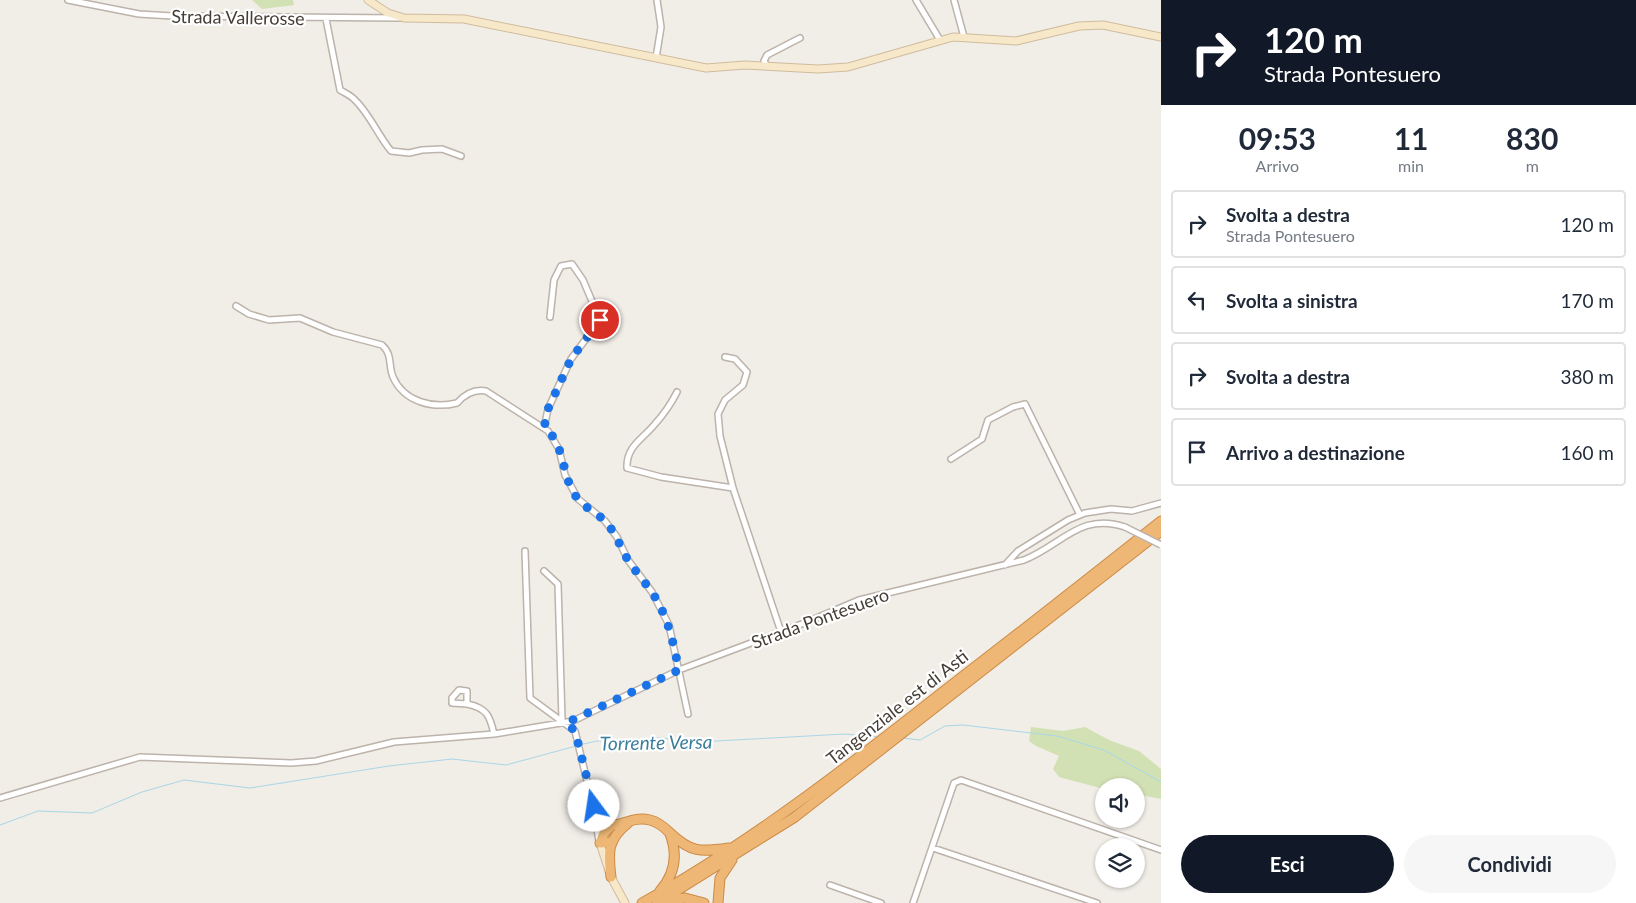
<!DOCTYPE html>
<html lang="it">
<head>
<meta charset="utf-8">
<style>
	:root { --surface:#fff; --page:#f6f6f7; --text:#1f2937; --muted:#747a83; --line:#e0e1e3; --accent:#111827 }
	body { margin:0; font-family:Lato,sans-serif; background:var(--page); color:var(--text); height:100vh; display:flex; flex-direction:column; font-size:19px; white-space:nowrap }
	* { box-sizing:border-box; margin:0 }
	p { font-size:16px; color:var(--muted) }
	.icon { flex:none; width:28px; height:28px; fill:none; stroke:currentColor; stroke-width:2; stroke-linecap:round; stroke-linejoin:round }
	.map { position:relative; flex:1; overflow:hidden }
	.details { display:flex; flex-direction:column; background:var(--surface); width:475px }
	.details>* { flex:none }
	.banner { background:#111827; color:#fff; overflow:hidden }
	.tools { position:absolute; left:1095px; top:778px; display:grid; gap:10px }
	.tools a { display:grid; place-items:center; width:50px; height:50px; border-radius:50%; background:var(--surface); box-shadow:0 1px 4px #0004; font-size:25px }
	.pin { position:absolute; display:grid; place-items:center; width:42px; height:42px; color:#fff; margin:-21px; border:2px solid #fff; border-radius:50%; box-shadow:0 1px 5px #0007 }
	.me { position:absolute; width:55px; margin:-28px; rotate:346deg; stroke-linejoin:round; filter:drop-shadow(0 0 4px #0008) }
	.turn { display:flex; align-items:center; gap:18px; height:105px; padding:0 20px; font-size:22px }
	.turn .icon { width:65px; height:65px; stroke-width:2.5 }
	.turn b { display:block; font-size:35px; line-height:42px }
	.eta { display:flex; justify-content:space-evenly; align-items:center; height:85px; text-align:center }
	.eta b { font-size:30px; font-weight:700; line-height:35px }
	.primary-button { display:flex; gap:10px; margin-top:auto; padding:10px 20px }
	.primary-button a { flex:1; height:58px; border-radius:30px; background:var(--accent); color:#fff; font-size:20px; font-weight:700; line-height:58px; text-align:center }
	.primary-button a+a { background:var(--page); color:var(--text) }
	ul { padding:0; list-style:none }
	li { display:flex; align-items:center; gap:15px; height:68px; margin:0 10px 8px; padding:0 10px; border:2px solid var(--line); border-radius:5px }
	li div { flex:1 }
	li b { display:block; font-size:19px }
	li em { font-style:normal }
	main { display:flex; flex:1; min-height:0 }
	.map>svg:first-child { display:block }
	.green { fill:#d2e1b4 }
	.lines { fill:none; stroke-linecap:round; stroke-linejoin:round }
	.stream { stroke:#a9d6e8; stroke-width:1 }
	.street-casing { stroke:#bcb3aa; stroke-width:8 }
	.secondary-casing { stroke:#cfbc9d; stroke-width:9 }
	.highway-casing { stroke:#cc8b46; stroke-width:11 }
	.street { stroke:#fff; stroke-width:5 }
	.secondary { stroke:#f8e8ca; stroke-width:7 }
	.highway { stroke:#eeb775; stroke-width:9 }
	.street-bridge-casing { stroke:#bcb3aa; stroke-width:8; stroke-linecap:butt }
	.street-bridge { stroke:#fff; stroke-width:5 }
	.route { stroke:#1a73e8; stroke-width:9; stroke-dasharray:0 16.2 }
	.labels { text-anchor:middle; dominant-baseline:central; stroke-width:4.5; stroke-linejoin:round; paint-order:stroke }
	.street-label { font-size:18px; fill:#443d37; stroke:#fff }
	.water-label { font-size:19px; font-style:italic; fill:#3a7e9c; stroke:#fff }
</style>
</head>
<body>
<main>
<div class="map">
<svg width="1161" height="903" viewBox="0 0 1161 903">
	<rect width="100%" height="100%" fill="#f1ede7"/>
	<path class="green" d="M252 0H293L294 5 262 9Z
		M1031 727 1063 731 1085 727 1109 740 1139 751 1161 769V799L1136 794V786H1104V789L1059 777 1053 769 1059 756 1036 746 1029 741Z"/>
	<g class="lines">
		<path class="stream" d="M903 738 920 740 945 726 963 725 1057 736 1104 750 1161 782
			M579 745 597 741 661 738 698 742 845 734 879 737
			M0 825 38 811 92 813 142 792 184 780 250 788 389 766 452 759 506 765 576 746"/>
		<g class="street-casing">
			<path id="street" d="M68 0 139 14 172 16 399 18
				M916 0 940 40
				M954 0 964 37
				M326 19 340 90C345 93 350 95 354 99 370 114 377 134 391 151L409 153 422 150 442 149 461 156
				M656 58 661 27 657 0
				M767 66 764 61 767 55 800 38
				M236 306 249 314 269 320 300 318 333 332 382 345C393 355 388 365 393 377 404 402 433 409 457 403 465 394 474 389 486 391L548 431 559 449 565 475 578 499 605 521 617 537 628 560 652 592 669 625 688 714
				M725 357 735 359 747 372 743 385 725 400 718 414 720 436 733 488 781 632
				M677 392C671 404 664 414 655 424 643 439 626 446 627 468L661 477 733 488
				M544 428 548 409 571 359 600 320 583 280 572 264 561 266 554 280 550 317
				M951 459 982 439 988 420 1013 407 1025 404 1080 515
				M525 551 530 698 575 731 593 806 599 841
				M1005 565 1018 551 1068 520 1085 513 1111 509 1132 511 1161 503
				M544 571 558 584 562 720
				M467 704 452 703V698L459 690 467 691V704C487 708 490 716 494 734
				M0 798 140 757 291 763 316 761 394 742 494 734 573 721 679 670 807 622 859 600 1024 560C1062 545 1080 512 1125 527
				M933 848 1097 903
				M830 885 881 903
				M913 903 954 783 961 780 1161 850"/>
		</g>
		<g class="secondary-casing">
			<path id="secondary" d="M368 0 388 13 404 18 464 19 706 68 745 65 818 69 848 67 953 37 1016 41 1079 26 1103 25 1161 37
				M600 843 611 877 625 903"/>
		</g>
		<g class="highway-casing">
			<path id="highway" d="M595 812C614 839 625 814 650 820 658 822 663 826 669 832 691 853 700 852 729 848
				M611 842 600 843 604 833 611 826
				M611 877C608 852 607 840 628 823
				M660 891C675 874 678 855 670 834
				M665 901 685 898 704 903
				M642 903C748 844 845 769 940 694 1014 637 1088 579 1161 521
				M657 903 795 817 1161 531
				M718 903 720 878 732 860"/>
		</g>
		<use href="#street" class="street"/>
		<use href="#secondary" class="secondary"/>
		<use href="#highway" class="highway"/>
		<g class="street-bridge-casing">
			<path id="street-bridge" d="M1125 527 1161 545"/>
		</g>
		<use href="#street-bridge" class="street-bridge"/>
	</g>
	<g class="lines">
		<path class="route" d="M594 806 575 731 566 723 679 670C673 642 668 615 651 591 644 581 635 571 628 560 620 547 616 533 605 521 597 513 585 508 578 499 561 480 566 442 544 428L548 409 571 359 600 320"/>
	</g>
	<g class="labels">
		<g class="street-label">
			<text transform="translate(238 17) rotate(1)">Strada Vallerosse</text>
			<text transform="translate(820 618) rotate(-20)">Strada Pontesuero</text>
			<text transform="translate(897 707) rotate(-38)">Tangenziale est di Asti</text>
		</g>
		<g class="water-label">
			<text transform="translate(656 742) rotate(-1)">Torrente Versa</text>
		</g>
	</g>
</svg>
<div class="tools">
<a><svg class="icon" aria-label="sound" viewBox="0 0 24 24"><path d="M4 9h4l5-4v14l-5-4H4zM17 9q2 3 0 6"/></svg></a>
<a><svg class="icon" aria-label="layers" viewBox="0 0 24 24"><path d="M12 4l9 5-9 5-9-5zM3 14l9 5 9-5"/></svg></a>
</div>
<div class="pin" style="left:600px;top:320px;background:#d93025"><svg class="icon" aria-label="arrive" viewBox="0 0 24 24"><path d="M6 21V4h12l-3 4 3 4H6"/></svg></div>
<svg class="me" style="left:594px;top:806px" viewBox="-20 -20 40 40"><circle r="19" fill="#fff"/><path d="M0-13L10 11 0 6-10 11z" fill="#1a73e8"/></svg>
</div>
<section class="details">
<div class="banner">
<div class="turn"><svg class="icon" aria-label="right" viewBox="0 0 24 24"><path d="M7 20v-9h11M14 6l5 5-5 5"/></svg><div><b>120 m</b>Strada Pontesuero</div></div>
</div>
<div class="eta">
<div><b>09:53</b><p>Arrivo</p></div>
<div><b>11</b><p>min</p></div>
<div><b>830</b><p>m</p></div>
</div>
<ul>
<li><svg class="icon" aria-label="right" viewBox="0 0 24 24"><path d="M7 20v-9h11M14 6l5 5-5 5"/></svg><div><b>Svolta a destra</b><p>Strada Pontesuero</p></div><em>120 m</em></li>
<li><svg class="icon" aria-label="left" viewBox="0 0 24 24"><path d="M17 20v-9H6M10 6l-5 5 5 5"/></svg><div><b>Svolta a sinistra</b></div><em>170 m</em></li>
<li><svg class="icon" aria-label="right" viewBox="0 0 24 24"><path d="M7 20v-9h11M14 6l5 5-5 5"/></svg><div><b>Svolta a destra</b></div><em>380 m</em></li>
<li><svg class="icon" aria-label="arrive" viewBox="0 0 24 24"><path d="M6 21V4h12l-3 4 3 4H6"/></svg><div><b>Arrivo a destinazione</b></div><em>160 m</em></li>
</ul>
<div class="primary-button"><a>Esci</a><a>Condividi</a></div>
</section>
</main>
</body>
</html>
